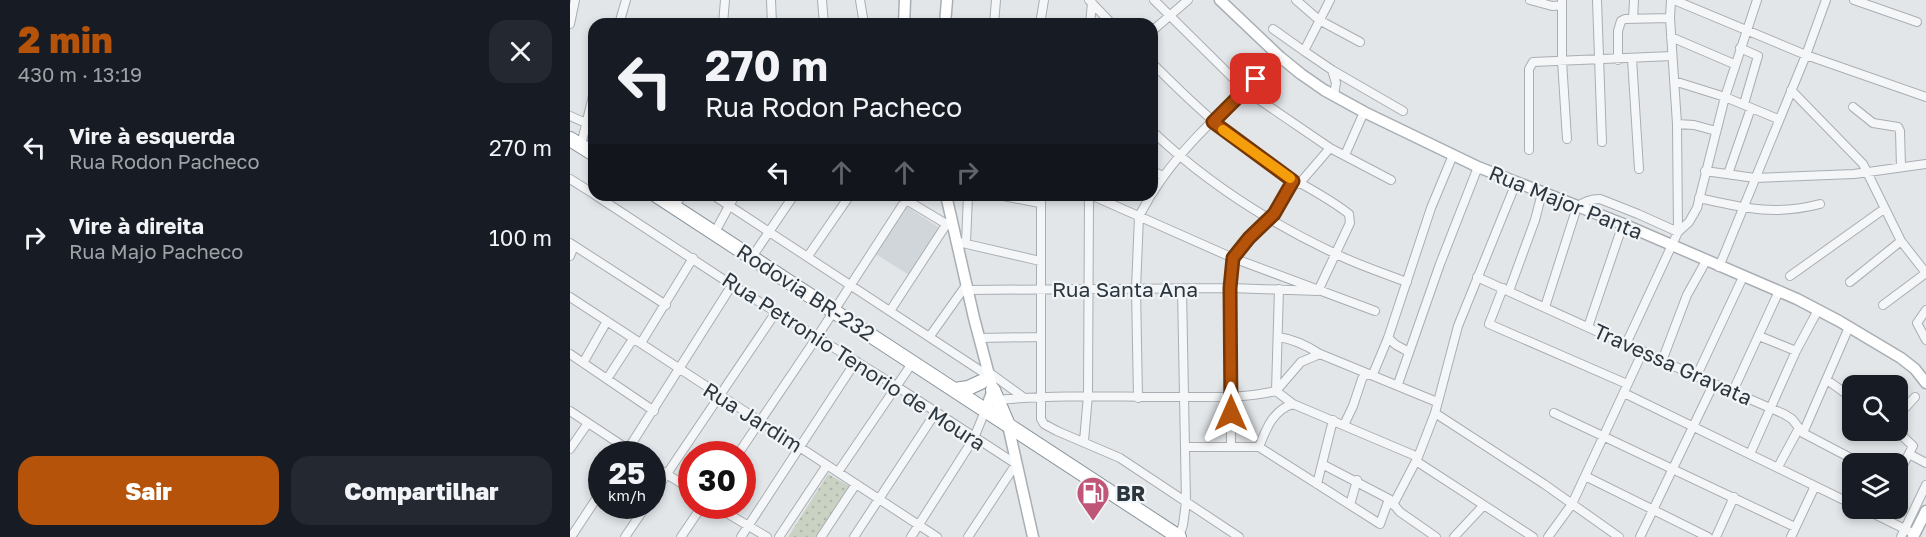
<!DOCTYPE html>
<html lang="pt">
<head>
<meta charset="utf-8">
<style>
	:root { --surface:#171b24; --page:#242831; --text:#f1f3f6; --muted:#9ea1a6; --accent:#b45309 }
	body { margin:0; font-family:"Golos Text",sans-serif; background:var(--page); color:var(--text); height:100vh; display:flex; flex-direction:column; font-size:22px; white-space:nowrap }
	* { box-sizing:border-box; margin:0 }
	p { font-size:20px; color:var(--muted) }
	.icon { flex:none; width:33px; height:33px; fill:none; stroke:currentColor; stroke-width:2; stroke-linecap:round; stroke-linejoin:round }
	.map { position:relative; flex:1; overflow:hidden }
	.sheet { display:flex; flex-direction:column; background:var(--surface); width:570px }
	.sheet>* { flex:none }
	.banner { position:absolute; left:18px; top:18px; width:570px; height:183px; border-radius:18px; box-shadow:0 3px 9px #0003; background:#171b24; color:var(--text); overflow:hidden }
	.controls { position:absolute; left:1272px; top:375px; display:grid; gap:12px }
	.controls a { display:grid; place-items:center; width:66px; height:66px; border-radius:12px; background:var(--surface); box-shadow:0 3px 9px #0003; font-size:30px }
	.speed { position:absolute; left:18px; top:441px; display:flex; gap:12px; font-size:30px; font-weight:700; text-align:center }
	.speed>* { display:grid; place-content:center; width:78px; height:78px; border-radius:50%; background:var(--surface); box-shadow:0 3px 9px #0003; line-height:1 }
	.speed small { font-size:15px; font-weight:400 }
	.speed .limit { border:9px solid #d22; background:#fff; color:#111 }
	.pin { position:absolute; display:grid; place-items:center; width:51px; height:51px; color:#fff; margin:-26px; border-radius:12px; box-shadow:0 3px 9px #0006 }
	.me { position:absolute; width:66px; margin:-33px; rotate:0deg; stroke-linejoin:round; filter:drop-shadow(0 0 4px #0008) }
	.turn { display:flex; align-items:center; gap:21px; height:126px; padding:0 18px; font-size:27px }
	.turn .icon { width:78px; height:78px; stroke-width:2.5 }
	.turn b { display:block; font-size:42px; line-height:51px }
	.lanes { display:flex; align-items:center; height:57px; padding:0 18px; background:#0003; justify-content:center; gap:30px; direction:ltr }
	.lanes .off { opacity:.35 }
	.round { display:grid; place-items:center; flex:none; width:63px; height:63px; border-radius:18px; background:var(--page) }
	.head { display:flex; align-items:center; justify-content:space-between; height:102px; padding:0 18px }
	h1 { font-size:36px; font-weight:800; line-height:45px; color:var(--accent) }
	.cta { display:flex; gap:12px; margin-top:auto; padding:12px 18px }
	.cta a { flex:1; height:69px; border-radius:18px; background:var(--accent); color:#fff; font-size:24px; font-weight:800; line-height:69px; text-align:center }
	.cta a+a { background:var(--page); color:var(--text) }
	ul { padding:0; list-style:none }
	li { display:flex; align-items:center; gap:18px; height:90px; padding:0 18px }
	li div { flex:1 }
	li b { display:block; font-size:22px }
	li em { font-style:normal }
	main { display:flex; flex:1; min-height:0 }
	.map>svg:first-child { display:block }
	.built { fill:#d1d6db }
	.grass { fill:url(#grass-dots) }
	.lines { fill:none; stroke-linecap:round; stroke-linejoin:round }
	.street-casing { stroke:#a8aeb3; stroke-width:10 }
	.secondary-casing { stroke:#a8aeb3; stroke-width:13 }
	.highway-casing { stroke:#8b969e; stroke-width:16 }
	.street { stroke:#f5f6f8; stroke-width:8 }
	.secondary { stroke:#fff; stroke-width:10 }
	.highway { stroke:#fff; stroke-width:14 }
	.route-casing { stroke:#753606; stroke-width:15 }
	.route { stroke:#b45309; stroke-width:10 }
	.slow { stroke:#f59e0b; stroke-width:10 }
	.labels { text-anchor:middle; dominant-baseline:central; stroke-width:4.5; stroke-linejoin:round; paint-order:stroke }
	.street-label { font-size:21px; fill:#2c363f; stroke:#f2f5f7 }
	.poi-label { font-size:21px; font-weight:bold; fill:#2c363f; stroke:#f2f5f7; text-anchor:start }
</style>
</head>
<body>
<main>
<section class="sheet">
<div class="head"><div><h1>2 min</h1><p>430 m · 13:19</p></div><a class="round"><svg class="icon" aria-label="close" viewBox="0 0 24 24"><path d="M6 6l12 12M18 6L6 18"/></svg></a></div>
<ul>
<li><svg class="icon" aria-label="left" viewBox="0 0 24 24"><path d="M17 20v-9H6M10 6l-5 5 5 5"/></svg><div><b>Vire à esquerda</b><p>Rua Rodon Pacheco</p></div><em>270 m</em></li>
<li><svg class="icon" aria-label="right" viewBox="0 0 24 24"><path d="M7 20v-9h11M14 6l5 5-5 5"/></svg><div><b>Vire à direita</b><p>Rua Majo Pacheco</p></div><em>100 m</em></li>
</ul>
<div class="cta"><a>Sair</a><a>Compartilhar</a></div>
</section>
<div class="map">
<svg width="1356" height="537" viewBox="0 0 1356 537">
	<defs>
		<pattern id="grass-dots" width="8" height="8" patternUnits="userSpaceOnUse" patternTransform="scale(1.5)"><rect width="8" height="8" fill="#cad2c4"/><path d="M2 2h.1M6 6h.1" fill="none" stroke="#aeb5a9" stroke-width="1.8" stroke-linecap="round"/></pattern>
	</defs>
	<rect width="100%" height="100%" fill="#e2e6e9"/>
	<path class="built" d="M337 207 370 228 339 275 306 254Z"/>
	<path class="grass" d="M258 474 281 487 248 537H218Z"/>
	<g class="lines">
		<g class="street-casing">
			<path id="street" d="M201 0 202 24
				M252 0 254 24
				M290 0 294 24
				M519 0 542 24
				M584 0 675 90 760 148 821 180
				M726 0 749 20 790 42
				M760 0 734 51 762 70 766 83 764 95
				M960 0 982 6 992 5
				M992 0V61L997 139
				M1027 0 1032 142
				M1104 0 1236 55 1356 97
				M1284 0 1347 22
				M1063 19 1064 0
				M0 24 5 0
				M49 24 56 0
				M153 24 155 0
				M424 24 426 0
				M470 24 474 0
				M520 24 522 3
				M703 29 734 51
				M582 31 618 0
				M1101 37 1164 64
				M1170 48 1188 56 1174 104
				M1062 59 1069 169
				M1048 60V31L1051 21 1055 19 1100 18
				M762 70 833 111
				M1104 81 1155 97 1208 119
				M1221 90 1293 164 1331 241 1356 273
				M1283 107 1303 123 1328 127 1330 131 1331 167
				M0 116 16 123
				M1107 124 1124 125 1146 131
				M582 131C637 183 696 221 764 253 788 265 813 273 837 282
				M11 145 24 92
				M959 150V69L963 62 1102 56
				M775 155 794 112
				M582 171 593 176
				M1135 171 1185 178 1284 174 1356 164
				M1158 174 1181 108
				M0 179 24 194
				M729 184 760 148
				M582 194C612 144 667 98 710 57
				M25 195 162 285 326 386 446 464 398 537
				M143 195 414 373
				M328 195 378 225
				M428 195 470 203
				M471 195V419L474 424 487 431 550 458 669 537
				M521 195 663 258 805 311
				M1129 198C1174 208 1204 216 1250 204
				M104 207 112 195
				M145 232 165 195
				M388 242 470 261
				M0 243 96 305
				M396 243 398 195
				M0 256 4 246
				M238 256 280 195
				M182 257 224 195
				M1149 267 1236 55 1256 0
				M1220 276 1314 209
				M907 277 1092 361 1214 414 1222 419 1233 433 1292 464
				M1280 282 1331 241
				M933 288 919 324 1057 384
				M398 290 660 288 748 291 780 223 779 214C754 194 723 181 697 163 655 134 618 99 582 63
				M939 291 965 220 972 193
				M0 297 367 537
				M1313 305 1356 273
				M975 307 1007 207C1013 202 1022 199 1030 199L1068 214 1108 232 1119 222 1127 208 1155 97 1187 0
				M1356 310 1347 323 1356 340
				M320 311 376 225
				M1018 327 1053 224
				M360 336 397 284
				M1189 336 1226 351
				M708 337C724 339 736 345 750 354L867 402
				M409 338 470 337
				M818 338 826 345 839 352
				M71 343 123 258
				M1056 344 1108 232 1107 124 1100 18 1101 0
				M0 354 84 411
				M1092 361 1117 295 1136 261
				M13 363 37 321
				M420 373 453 397
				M803 374 818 338 861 208 883 155
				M1127 375 1173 277
				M37 379 63 339
				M1257 380 1282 398
				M828 384 870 264 908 167
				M706 391 723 404 848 457
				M706 391 709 289
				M706 391 731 362 750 354
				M1163 391 1209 291
				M1054 393 1282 504
				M568 398 566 289 569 216 581 195
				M428 400C490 394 553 397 615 397 646 397 676 398 706 391
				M0 411 65 454
				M865 413 974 484 1049 537
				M984 413 1225 527
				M1328 416 1345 397
				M774 425 783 406 792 379 794 376 801 374
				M1326 430 1343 446 1328 475
				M1233 433 1279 327
				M514 441 518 395 519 195
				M661 446 660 288 663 258 679 238 704 214 723 181
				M615 447H689L810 524 819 499
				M689 447C696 429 703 410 723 404
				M0 449 18 423
				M55 454 162 285
				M168 454 247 337 339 195
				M1180 454 1226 351 1248 310
				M1339 454 1356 463
				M846 461 963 537
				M752 464 819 499 830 512 866 537
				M82 465 122 490
				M1208 467 1229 428
				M268 472 343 362
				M1015 476 1138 537
				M747 484 763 420
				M82 496 206 312
				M780 505 787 480
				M823 505 848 457 865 413 888 326 946 183
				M145 506 197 537
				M1292 508 1345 534
				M1 537 32 490
				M55 537 76 506
				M111 537 132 506
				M171 537 286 361
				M209 537 257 465
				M251 537 286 484
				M284 537 366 412
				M341 537 404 438 415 411
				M609 537 613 525 616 502 612 289
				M884 537 913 506
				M978 537 1002 504 1073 351
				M1070 537 1144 383
				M1146 537 1164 497
				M1221 537 1245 486
				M1331 537 1356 485"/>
		</g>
		<g class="secondary-casing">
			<path id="secondary" d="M650 0 710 57 731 74 754 90 794 112 908 167 1053 224 1227 299 1269 321 1331 358 1345 369 1356 383
				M334 24 335 0
				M375 24 377 0
				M376 195 404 318 423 390 415 411
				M438 425 463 537
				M1343 537 1356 511"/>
		</g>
		<g class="highway-casing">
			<path id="highway" d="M0 139 24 154
				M86 195 609 537
				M385 390 398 388 411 382
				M423 390 438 425"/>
		</g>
		<use href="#street" class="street"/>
		<use href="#secondary" class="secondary"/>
		<use href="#highway" class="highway"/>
	</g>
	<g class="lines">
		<g class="route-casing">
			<path id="route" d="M661 413 660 288 663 258 679 238 704 214 723 181 643 122 686 79"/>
		</g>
		<use href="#route" class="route"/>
		<path class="slow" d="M653 130 720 178"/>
	</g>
	<defs>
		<g id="fuel-pin" transform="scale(1.725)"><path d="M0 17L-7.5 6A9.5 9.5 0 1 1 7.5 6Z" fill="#bf5678" stroke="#f2f5f7"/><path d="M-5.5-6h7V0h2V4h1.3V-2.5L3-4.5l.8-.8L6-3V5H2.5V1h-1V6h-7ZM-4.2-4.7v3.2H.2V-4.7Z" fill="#fff"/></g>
	</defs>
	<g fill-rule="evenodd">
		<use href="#fuel-pin" x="523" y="493"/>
	</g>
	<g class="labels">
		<g class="street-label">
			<text transform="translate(996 202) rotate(22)">Rua Major Panta</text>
			<text x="555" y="289">Rua Santa Ana</text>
			<text transform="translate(236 292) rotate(33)">Rodovia BR-232</text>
			<text transform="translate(284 361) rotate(33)">Rua Petronio Tenorio de Moura</text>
			<text transform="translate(1103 364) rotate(24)">Travessa Gravata</text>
			<text transform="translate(183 417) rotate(32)">Rua Jardim</text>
		</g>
		<g class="poi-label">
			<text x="546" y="493">BR</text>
		</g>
	</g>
</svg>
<div class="controls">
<a><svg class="icon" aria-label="search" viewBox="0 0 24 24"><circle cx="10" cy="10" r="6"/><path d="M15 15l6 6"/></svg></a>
<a><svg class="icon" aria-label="layers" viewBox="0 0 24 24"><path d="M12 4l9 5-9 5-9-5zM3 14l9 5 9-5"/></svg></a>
</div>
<div class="speed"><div>25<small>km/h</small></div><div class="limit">30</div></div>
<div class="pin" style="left:686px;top:79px;background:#d93025"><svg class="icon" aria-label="arrive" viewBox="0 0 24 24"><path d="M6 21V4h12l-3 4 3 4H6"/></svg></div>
<svg class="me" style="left:661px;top:413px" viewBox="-20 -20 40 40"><path d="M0-17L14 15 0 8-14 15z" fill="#b45309" stroke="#fff" stroke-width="4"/></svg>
<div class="banner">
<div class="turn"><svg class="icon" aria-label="left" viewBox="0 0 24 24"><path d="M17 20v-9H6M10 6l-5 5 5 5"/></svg><div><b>270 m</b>Rua Rodon Pacheco</div></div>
<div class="lanes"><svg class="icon" aria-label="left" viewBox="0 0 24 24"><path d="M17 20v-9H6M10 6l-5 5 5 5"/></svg><svg class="icon off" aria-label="ahead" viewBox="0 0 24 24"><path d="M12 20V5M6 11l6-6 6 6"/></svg><svg class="icon off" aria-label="ahead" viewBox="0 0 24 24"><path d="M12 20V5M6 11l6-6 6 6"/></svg><svg class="icon off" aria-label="right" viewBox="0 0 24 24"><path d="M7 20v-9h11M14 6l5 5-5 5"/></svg></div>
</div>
</div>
</main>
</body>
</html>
